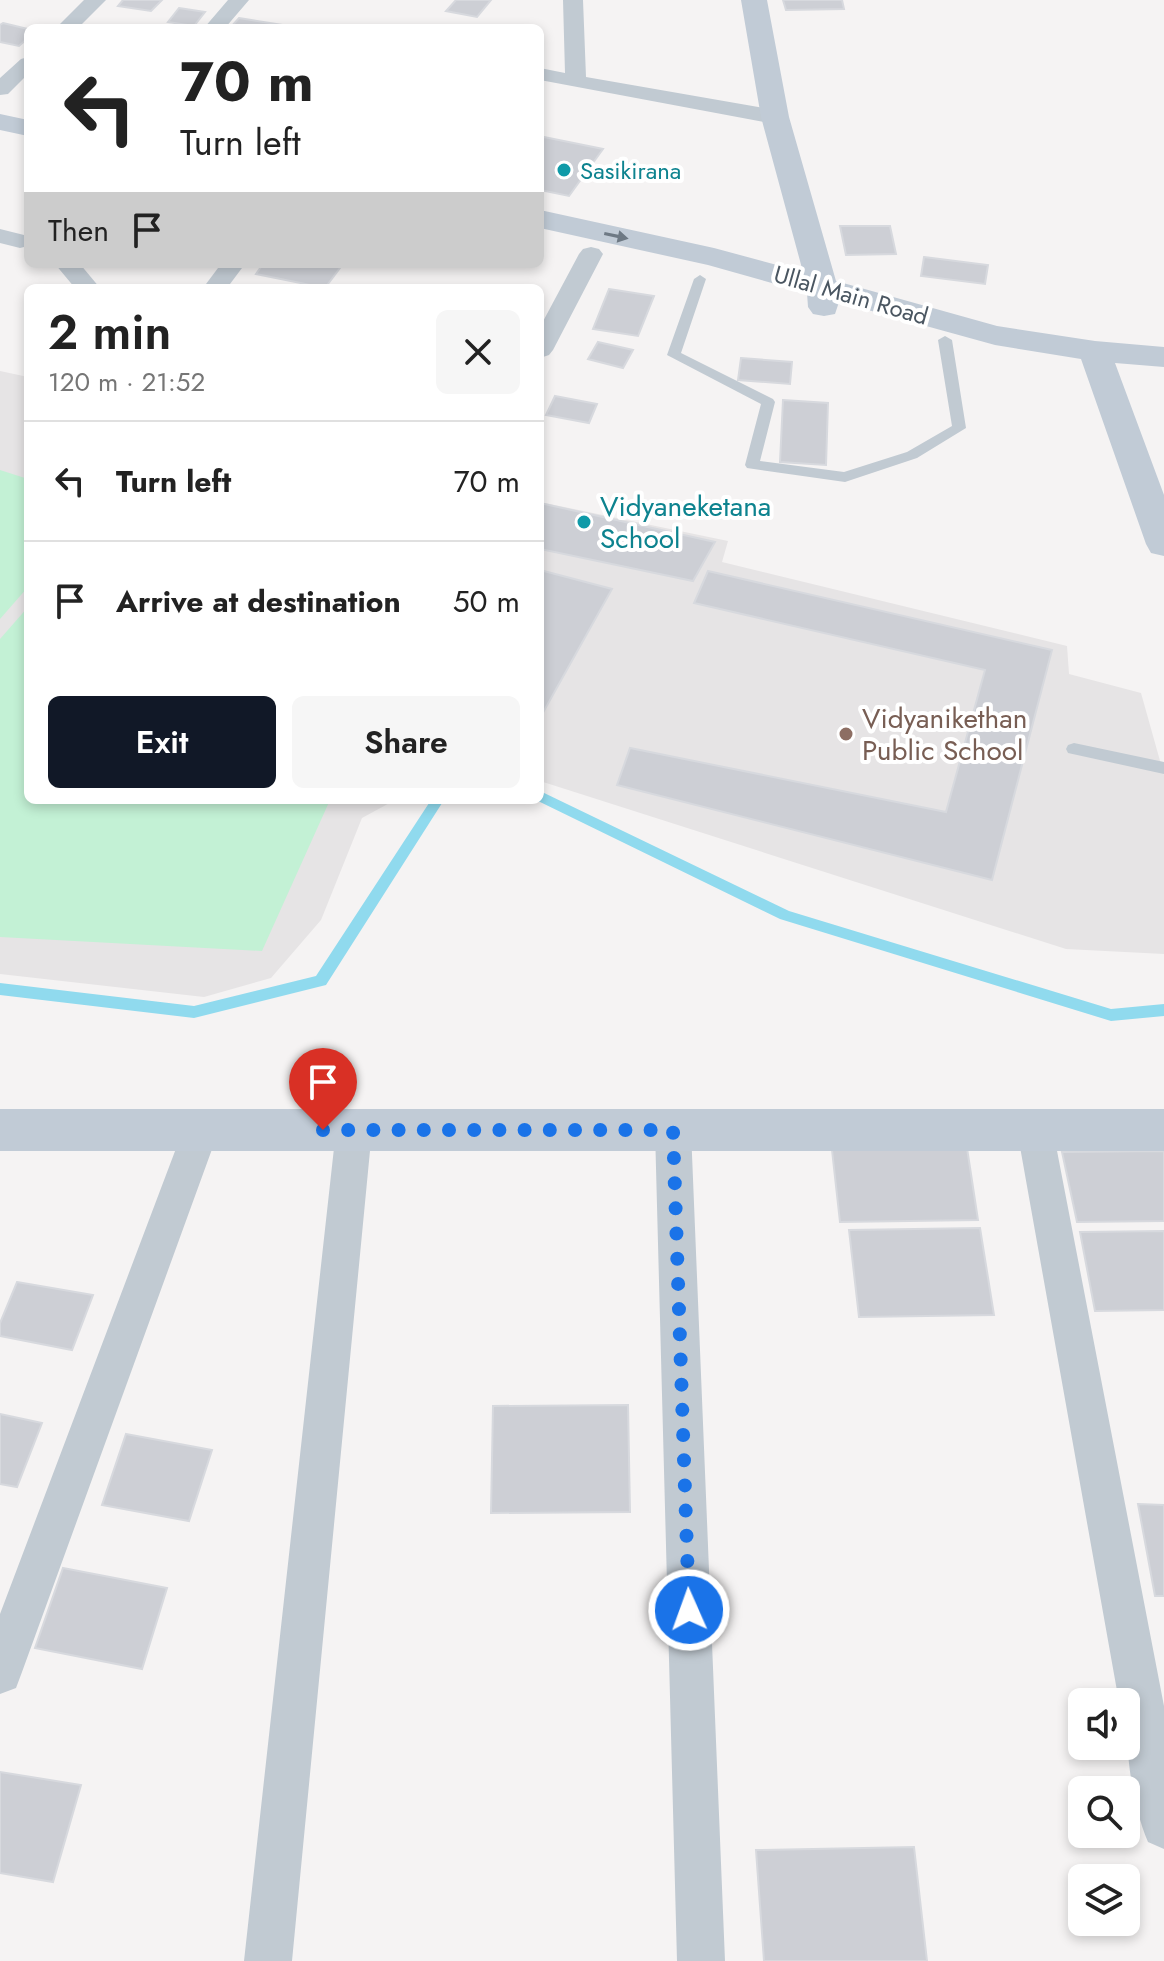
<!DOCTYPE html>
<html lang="en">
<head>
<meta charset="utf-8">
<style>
	:root { --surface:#fff; --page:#f6f6f6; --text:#222; --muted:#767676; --line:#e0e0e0; --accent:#111827 }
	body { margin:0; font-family:Jost,sans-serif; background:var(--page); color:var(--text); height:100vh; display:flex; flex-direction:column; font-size:30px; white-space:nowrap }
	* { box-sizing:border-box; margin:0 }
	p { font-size:26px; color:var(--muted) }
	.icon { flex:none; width:44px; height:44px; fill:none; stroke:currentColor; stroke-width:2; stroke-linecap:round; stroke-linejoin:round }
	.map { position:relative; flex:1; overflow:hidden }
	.sheet { position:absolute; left:24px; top:284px; width:520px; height:520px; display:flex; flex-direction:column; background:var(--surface); border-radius:12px; box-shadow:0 4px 12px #0003 }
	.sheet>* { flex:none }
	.top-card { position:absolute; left:24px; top:24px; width:520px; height:244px; border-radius:12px; box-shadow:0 4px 12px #0003; background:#fff; color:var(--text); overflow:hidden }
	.tools { position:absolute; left:1068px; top:1688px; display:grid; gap:16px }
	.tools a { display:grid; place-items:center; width:72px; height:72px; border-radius:12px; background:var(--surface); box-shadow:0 4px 12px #0003; font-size:40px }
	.pin { position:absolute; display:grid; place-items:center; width:68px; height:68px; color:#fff; margin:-82px -34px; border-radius:50% 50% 50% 0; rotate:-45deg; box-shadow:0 0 8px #0007 }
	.pin .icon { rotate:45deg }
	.me { position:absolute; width:88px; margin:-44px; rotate:358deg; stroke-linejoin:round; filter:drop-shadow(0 0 6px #0008) }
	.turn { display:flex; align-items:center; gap:28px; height:168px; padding:0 24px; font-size:36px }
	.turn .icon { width:104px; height:104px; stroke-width:2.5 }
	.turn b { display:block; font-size:56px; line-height:68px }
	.then { display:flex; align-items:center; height:76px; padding:0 24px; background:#0003; gap:16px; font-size:30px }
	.round { display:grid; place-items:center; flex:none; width:84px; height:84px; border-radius:12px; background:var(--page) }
	.headline { display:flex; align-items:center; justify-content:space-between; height:136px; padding:0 24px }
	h1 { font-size:48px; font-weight:600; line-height:60px }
	.button { display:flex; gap:16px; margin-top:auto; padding:16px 24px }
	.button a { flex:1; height:92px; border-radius:12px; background:var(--accent); color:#fff; font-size:32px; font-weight:600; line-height:92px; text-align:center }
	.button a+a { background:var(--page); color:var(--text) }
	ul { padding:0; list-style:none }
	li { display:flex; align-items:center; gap:24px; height:120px; padding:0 24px; border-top:2px solid var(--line) }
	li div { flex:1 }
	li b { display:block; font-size:30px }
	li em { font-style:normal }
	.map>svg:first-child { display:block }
	.education { fill:#e6e4e5 }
	.green { fill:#c3f1d5 }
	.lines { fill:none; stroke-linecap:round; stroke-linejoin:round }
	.stream { fill:#90daee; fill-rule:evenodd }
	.building { fill:#cdcfd5; stroke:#d7d9de; stroke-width:2 }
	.lane { fill:#c1cad2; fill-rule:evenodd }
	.street { fill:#c1cad2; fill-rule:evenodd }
	.secondary { fill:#c1cbd6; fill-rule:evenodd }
	.oneway { fill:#6e7984 }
	.route { stroke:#1a73e8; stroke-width:14; stroke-dasharray:0 25.2 }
	.culture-dot { fill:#0f9aa8; stroke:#fff; stroke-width:3 }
	.education-dot { fill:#8d6e63; stroke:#fff; stroke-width:3 }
	.labels { text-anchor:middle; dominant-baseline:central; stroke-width:8; stroke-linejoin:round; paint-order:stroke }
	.far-culture-label { font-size:24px; fill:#0d838f; stroke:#fff; text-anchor:start }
	.far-street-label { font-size:24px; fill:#4a5661; stroke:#fff }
	.culture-label { font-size:28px; fill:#0d838f; stroke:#fff; text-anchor:start }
	.education-label { font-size:28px; fill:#785e54; stroke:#fff; text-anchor:start }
</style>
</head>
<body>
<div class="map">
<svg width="1164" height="1961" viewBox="0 0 1164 1961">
	<rect width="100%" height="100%" fill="#f5f3f3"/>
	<path class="education" d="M0 371 28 377V800H395L362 818 321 920 271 978 204 997 0 974Z
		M540 502 728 541 722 562 1067 646 1069 674 1141 693 1164 775V954L1066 949 540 781Z"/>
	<path class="green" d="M0 470 28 479V587L0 619Z
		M28 607V800H330L262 951 0 937V639Z"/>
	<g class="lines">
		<path class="stream" d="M540 791 789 911 1111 1009 1164 1004V1016L1111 1021 780 919 536 800H540Z
			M431 800H444L326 985 194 1018 0 995V983L194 1006 316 976Z"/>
	</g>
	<path class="building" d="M123 0H162L151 11 118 6Z
		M456 0H491L477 17 446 11Z
		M783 0H842L844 9 786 10Z
		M179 8 205 12 194 26 168 22Z
		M239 18 289 26 230 28Z
		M3 23 28 29V38L19 46 0 42V25Z
		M544 137 603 149 569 196 540 190V142Z
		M840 226H890L896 254 846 255Z
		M924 257 988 265 985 284 921 276Z
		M263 264H343L325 288 256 274Z
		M609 289 654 296 638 336 593 329Z
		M598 342 633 350 623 368 588 359Z
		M741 358 792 362 790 384 738 380Z
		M555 396 597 404 589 423 546 415Z
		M783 400 828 403 826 465 780 462Z
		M540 503 715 542 693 581 540 549Z
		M540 570 612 589 540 718Z
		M708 571 1052 650 992 880 617 785 630 748 946 812 985 670 694 603Z
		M967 1148 978 1220 840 1222 832 1150Z
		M1164 1151V1221L1077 1222 1062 1152Z
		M980 1228 994 1315 859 1317 849 1230Z
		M1164 1231V1310L1095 1311 1080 1232Z
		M17 1282 93 1295 72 1350 0 1336V1323Z
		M628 1405 630 1512 491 1513 493 1406Z
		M0 1414 42 1423 17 1487 0 1484Z
		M126 1434 212 1450 189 1521 102 1505Z
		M1138 1504 1164 1505V1596H1155Z
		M63 1568 167 1588 142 1669 35 1648Z
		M0 1772 81 1785 53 1882 0 1873Z
		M914 1847 927 1961H764L756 1850Z"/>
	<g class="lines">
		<path class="lane" d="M700 275 706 279 681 353 773 399 775 402 760 461 844 472 907 452 952 426 938 340 945 336 952 340 966 428 917 458 845 482 747 468 745 465 761 404 667 355 694 279Z
			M1074 743 1164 762V774L1068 753 1066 749 1068 745Z"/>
		<path class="street" d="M84 0H106L78 28H56Z
			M228 0H249L225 28H204Z
			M563 0H583L586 77 775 110 786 117 775 124 540 80V68L565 73Z
			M28 57V74L8 94 0 95V78L21 59Z
			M0 229 28 236V246L20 248 0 243Z
			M591 247 599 249 603 254 553 350 549 355 540 358V327L579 254 583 249Z
			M55 264H80L100 288H75Z
			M221 264H245L227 288H203Z
			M201 1114 214 1119 219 1130 22 1672 16 1688 0 1694V1614L183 1130 188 1119Z
			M354 1114 367 1119 372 1130 292 1961H244L336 1130 341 1119Z
			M673 1114 686 1119 691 1130 725 1961H677L655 1130 660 1119Z
			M1035 1114 1048 1119 1053 1130 1164 1706V1849L1148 1842C1130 1799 1126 1748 1126 1702H1119L1017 1130 1022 1119Z"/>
		<path class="secondary" d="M741 0H767L789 117 836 281 997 326 1095 341 1164 347V367L1115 363 1164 495V556L1151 553 1146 544 1081 359 995 345 839 302 835 314 824 316 813 314 808 307 807 293 708 265 540 228V210L714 248 803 272 761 117Z
			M0 114 28 120V136L0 130Z
			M0 1109H1164V1151H0Z"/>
	</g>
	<defs><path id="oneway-solid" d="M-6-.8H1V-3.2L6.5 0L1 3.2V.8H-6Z" transform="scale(2)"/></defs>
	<use class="oneway" href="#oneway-solid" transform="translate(616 236) rotate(12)"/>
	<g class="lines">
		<path class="route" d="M323 1130H673L689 1610"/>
	</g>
	<g class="culture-dot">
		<circle cx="564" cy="170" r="8"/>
		<circle cx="584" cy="522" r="8"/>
	</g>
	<circle class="education-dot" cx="846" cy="734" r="8"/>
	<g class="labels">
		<g class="far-culture-label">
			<text x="580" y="170">Sasikirana</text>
		</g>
		<g class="far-street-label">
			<text transform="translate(851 295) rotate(16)">Ullal Main Road</text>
		</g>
		<g class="culture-label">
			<text x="600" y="506">Vidyaneketana<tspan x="600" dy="32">School</tspan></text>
		</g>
		<g class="education-label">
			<text x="862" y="718">Vidyanikethan<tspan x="862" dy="32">Public School</tspan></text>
		</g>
	</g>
</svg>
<div class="tools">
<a><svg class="icon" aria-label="sound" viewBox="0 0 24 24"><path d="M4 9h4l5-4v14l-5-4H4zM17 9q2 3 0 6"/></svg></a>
<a><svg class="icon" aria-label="search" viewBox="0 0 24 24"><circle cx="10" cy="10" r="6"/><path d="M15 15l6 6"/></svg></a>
<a><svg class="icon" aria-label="layers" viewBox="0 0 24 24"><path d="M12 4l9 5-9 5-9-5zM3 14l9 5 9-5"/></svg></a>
</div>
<div class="pin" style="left:323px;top:1130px;background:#d93025"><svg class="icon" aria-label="arrive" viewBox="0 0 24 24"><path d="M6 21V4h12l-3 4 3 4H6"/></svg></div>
<svg class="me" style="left:689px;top:1610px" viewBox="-20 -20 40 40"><circle r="17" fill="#1a73e8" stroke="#fff" stroke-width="3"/><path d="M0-11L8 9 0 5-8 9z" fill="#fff"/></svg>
<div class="top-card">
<div class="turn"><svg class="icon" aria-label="left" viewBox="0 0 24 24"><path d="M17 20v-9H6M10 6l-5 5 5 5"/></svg><div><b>70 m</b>Turn left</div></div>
<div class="then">Then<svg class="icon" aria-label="arrive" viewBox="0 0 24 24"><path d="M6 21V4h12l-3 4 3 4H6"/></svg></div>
</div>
<section class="sheet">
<div class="headline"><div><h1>2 min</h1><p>120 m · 21:52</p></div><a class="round"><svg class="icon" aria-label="close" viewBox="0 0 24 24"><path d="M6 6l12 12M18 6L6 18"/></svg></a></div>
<ul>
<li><svg class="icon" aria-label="left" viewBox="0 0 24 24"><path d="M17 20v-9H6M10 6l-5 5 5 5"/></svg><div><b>Turn left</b></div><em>70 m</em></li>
<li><svg class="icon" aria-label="arrive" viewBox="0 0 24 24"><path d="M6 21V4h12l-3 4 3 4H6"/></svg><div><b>Arrive at destination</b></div><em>50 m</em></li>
</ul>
<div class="button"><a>Exit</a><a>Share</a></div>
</section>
</div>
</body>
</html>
